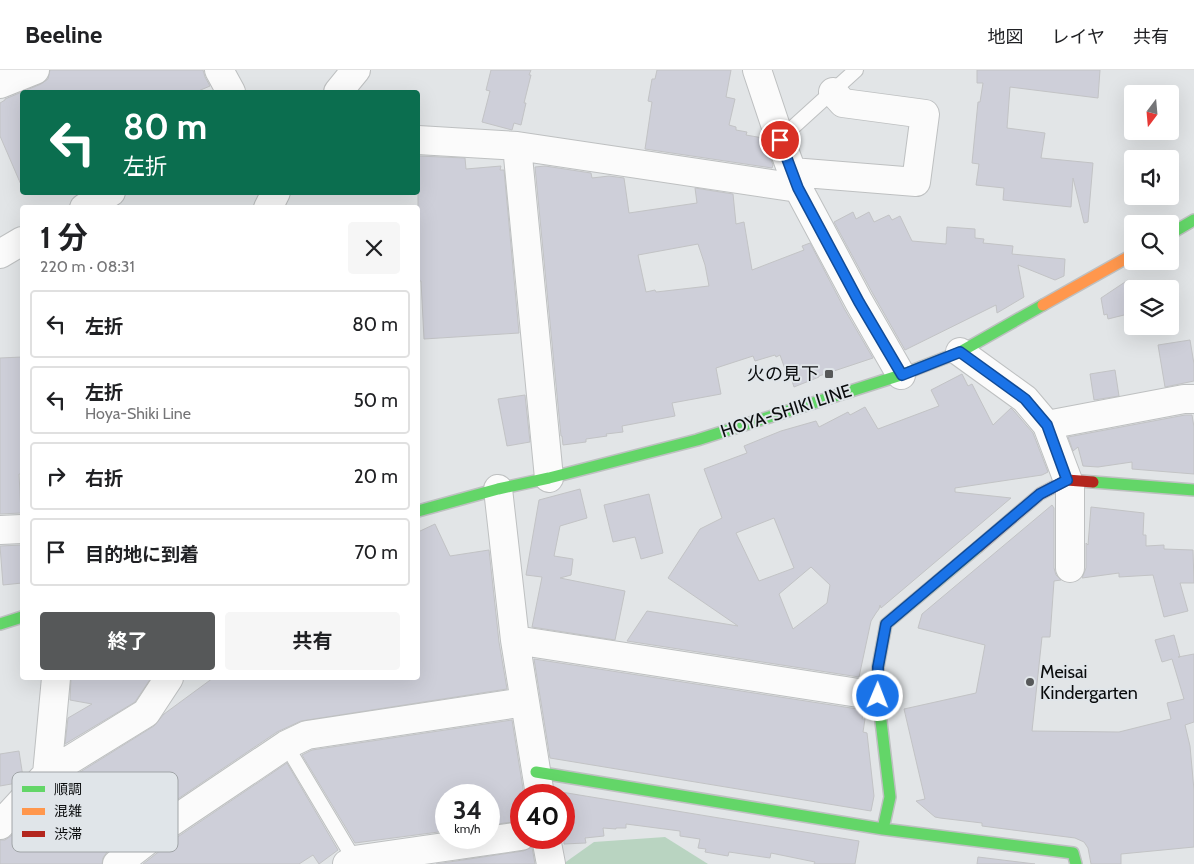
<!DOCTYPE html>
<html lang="ja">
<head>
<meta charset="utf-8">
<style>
	:root { --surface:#fff; --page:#f6f6f6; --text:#202124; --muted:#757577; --line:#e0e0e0; --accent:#565859 }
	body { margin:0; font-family:Cabin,"Noto Sans JP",sans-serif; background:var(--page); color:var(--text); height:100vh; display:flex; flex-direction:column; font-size:19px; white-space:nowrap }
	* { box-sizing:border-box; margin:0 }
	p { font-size:16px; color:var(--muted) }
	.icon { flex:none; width:28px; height:28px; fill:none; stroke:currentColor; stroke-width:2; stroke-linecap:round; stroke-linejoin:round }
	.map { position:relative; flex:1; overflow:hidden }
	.side { position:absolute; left:20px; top:135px; width:400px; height:475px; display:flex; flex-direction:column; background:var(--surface); border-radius:5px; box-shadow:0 5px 20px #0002 }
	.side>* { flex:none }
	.guide { position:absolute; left:20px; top:20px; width:400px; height:105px; border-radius:5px; box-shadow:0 5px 20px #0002; background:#0b6e4f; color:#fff; overflow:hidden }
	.needle { width:32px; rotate:196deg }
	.fabs { position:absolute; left:1124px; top:15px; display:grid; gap:10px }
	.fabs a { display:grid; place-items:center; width:55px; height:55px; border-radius:5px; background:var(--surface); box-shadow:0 5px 20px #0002; font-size:25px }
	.speed { position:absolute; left:435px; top:714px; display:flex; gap:10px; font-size:25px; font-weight:700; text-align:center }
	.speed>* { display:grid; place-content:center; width:65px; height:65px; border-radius:50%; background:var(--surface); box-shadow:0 5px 20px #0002; line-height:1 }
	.speed small { font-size:12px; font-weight:400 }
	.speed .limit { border:8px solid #d22; background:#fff; color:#111 }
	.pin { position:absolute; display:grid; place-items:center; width:42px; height:42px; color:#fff; margin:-21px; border:2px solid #fff; border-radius:50%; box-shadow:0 1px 5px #0007 }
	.me { position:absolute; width:55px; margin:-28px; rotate:1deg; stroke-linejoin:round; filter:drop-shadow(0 0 4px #0008) }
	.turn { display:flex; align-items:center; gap:18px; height:105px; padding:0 20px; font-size:22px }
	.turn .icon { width:65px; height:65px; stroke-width:2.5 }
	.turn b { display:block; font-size:35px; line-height:42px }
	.round { display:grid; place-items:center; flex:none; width:52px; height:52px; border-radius:5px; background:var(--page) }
	.summary { display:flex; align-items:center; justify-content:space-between; height:85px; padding:0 20px }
	h1 { font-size:30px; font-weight:700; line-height:38px }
	.cta { display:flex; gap:10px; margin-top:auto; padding:10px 20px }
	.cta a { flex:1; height:58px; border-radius:5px; background:var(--accent); color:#fff; font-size:20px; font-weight:700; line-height:58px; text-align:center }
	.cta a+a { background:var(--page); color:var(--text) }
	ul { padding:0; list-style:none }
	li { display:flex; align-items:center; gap:15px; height:68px; margin:0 10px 8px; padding:0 10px; border:2px solid var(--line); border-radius:5px }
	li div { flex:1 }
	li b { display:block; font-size:19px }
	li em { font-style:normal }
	header { display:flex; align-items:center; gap:30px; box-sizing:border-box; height:70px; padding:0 25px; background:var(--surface); border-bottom:1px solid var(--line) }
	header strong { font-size:24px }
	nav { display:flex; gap:28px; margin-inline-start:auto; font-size:18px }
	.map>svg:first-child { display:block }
	.green { fill:#b9d4c1 }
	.building { fill:#cecfd9; stroke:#c2c3c5; fill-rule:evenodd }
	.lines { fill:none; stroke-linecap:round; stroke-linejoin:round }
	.lane-casing { stroke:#bec0c1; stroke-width:16 }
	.street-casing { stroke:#bec0c1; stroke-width:30 }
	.fast-casing { stroke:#bec0c1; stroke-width:14 }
	.slow-casing { stroke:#bec0c1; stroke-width:14 }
	.jam-casing { stroke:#bec0c1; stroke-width:14 }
	.lane { stroke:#fbfbfb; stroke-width:14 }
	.street { stroke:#fbfbfb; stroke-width:28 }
	.fast { stroke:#63d668; stroke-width:11 }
	.slow { stroke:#ff974d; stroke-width:11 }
	.jam { stroke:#b3261e; stroke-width:11 }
	.route-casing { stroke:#114b97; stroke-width:12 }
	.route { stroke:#1a73e8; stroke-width:9 }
	.poi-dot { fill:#565859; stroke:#e0e5e9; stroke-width:2 }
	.labels { text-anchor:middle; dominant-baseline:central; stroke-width:4; stroke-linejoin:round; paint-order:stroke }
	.poi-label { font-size:18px; fill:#0a0c0d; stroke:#e0e5e9; text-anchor:end }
	.street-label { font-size:18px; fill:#0a0c0d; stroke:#e0e5e9 }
	.key { fill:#e0e5e9; stroke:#a0a4a7; stroke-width:1 }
	.key-label { font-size:14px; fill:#0a0c0d }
</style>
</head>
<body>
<header>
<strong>Beeline</strong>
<nav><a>地図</a><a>レイヤ</a><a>共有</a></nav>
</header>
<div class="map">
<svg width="1194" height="794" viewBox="0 0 1194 794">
	<rect width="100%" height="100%" fill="#e2e5e7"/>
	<path class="green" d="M665 767 708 794H563L594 772Z"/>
	<path class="building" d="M50 0H203L205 7 210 16 196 22H22V117L0 66V33L5 30V29L41 14 48 9Z
		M491 0H531L529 5H531L524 33H526L521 55 514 53 512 60 482 52 490 21 486 20Z
		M657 0H731L726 27 735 29 729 55 736 57V60L747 62 746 65 763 68 773 95 772 98 645 79 652 32 648 31 652 9H655Z
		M977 0H1100L1098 28 1010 17 1007 58 1045 63 1041 88 1093 93 1088 152 1084 153 1073 108 1071 137 1003 130 1004 118 976 115 979 94 972 93 978 32H980L983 13H977Z
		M418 86 465 88 466 99 501 96 500 100H504L519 263 424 269 421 211H418Z
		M545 96 591 103 592 108 609 106 624 108 629 143 697 133 695 118 733 124 736 154 744 152 752 200 804 180 802 176 810 173 845 240 873 288 819 306V307L794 317 788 298 785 299 780 285 776 287 775 285 755 291 753 286 716 298 721 324 672 333 675 346 622 356 623 362 606 364 607 366 586 369V372L563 375 562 366H561L535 97ZM698 174 705 195 709 216 656 222 655 220 646 222 638 185Z
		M853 142 856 149 869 142 874 152 889 145 892 150 900 146 912 171 946 174 947 157 975 159V168L984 169 983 173 1013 176 1012 184 1065 189 1064 206 1055 210 1018 195 1024 227 997 243 996 235 905 280 873 224 834 152Z
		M1128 210 1132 230V243L1108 249 1107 244 1104 245 1101 228Z
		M1190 270 1194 294V311L1165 317 1158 275Z
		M22 287V404H19L21 443 0 444V288Z
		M1115 300 1119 326 1094 330 1090 304Z
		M962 304 968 316 972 314 993 355 1011 338 1014 341 1033 363 1048 402 1042 405 955 418V422L1011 428 881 538 880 535 879 539 876 543 871 551 859 607 627 571 647 541 738 556 668 508 700 459 722 448 704 399 747 383 744 376 781 361 816 351 819 357 848 342 850 345 865 337 878 359 939 336 931 320ZM774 448 794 498 759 511 736 463ZM811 497 830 515 827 533 793 559 779 524Z
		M525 325 530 372 507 376 498 329Z
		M1185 345H1192L1194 357V404L1132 399V392L1098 397 1083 396 1078 377 1073 381 1068 367Z
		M580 419 587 448 560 456 554 486 573 489 571 505 560 508 625 521 615 570 532 557 542 507 526 505 539 430Z
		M649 424 663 483 641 489 635 467 613 472 604 435Z
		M1052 435 1054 438V498L1056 505 1061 510 1054 511 1050 567H1042L1032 661 1119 662 1171 649 1167 633 1184 629 1172 589 1162 592 1155 570 1174 565 1180 587H1178L1194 584V652L1185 655 1190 676 1194 720V777L1121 784V794H1091L1088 778 1084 772 1075 768 982 756V753L940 748 935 747 916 731 925 729 904 639 976 623 985 575 918 558 922 544Z
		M1091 437 1144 443 1143 465H1146V476L1164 475V479L1193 480 1194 513H1180L1188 541 1164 547 1153 505 1119 507V503L1082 508 1086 498V473L1088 475Z
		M435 454 450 486 489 480 499 572 507 619 301 651 277 662 160 741 107 782 103 788 102 794H0V770H5L11 766 41 733 77 705V704L154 656 164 644 213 608H418V462Z
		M22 475V513L3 515 0 476Z
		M534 589 864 640 862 649H865L863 662 867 663 874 726 871 741 550 688Z
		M71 608H151L135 632 65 674 68 648 92 634 70 630Z
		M512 650 524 725H521V751L489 755V725H446V761L355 773 302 685 312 680Z
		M19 681 23 707 17 713 0 716V684Z
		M287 693 338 780 319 794 313 785 299 794H143L179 766Z
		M555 721 859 771 855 794H814L815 792 771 783 770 788 729 782 728 786 705 782 706 779 698 778 700 769 680 766V761L626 754V758H616V759L603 758 604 766 585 768 586 773 564 774V725H555Z
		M532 777 535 794H436L523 781Z
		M978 787 1035 794H977Z"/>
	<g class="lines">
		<g class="lane-casing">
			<path id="lane" d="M780 69 856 0
				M286 675 357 794"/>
		</g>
		<g class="street-casing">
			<path id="street" d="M219 0 231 22
				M757 0 780 69 798 118 859 232 901 305
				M0 14 35 0
				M338 22 356 0
				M418 70 517 76 798 118
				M517 76 549 408
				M792 102 916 112 925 44 843 33 833 22
				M84 138 111 122
				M268 138 276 122
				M0 184 22 171
				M960 282 1025 329 1047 355 1070 416V498
				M1047 355 1184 329H1194
				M498 419 515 570 540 725
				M0 460 22 459
				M515 570 878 626
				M47 704 56 608
				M0 755 47 704 146 643 169 608
				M546 768 551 794
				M117 794 170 753 286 675 307 665 525 632
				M347 794 354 790 521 766"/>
		</g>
		<g class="fast-casing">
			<path id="fast" d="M1170 164 1194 150
				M1093 412 1194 420
				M418 441 498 419 549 408 697 370 901 305 960 282 1043 235
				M0 554 22 547
				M536 702 883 759 1073 783 1076 794
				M883 759 890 727 878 626V597L886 554 978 477"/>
		</g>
		<g class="slow-casing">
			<path id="slow" d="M1043 235 1132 185"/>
		</g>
		<g class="jam-casing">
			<path id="jam" d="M978 477 1040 424 1067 410 1093 412"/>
		</g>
		<use href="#lane" class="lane"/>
		<use href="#street" class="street"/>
		<use href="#fast" class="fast"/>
		<use href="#slow" class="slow"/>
		<use href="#jam" class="jam"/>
	</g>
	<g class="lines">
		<g class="route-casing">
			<path id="route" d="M780 70 798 118 859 232 902 305 960 282 1025 329 1047 355 1067 410 1040 424 886 554 878 597V626"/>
		</g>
		<use href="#route" class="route"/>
	</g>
	<g class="poi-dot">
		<rect x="824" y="299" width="10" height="10" rx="2.5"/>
		<circle cx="1030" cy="612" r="5"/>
	</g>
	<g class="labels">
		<g class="poi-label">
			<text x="819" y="304">火の見下</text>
			<text x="1040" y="602" text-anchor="start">Meisai<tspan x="1040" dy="21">Kindergarten</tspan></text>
		</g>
		<g class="street-label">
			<text transform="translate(786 341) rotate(-18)">HOYA-SHIKI LINE</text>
		</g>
	</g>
	<rect x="12" y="702" width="166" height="80" rx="8" class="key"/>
	<rect x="22" y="716" width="23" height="6" fill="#63d668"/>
	<rect x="22" y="738" width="23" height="7" fill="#ff974d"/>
	<rect x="22" y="761" width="23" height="6" fill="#b3261e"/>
	<g class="key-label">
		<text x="54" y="724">順調</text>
		<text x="54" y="746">混雑</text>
		<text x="54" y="769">渋滞</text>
	</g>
</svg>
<div class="fabs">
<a><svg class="needle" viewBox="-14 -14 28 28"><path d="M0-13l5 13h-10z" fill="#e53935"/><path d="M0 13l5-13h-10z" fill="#757577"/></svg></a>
<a><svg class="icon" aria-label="sound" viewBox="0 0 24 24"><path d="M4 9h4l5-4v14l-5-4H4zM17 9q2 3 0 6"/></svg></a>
<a><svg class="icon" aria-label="search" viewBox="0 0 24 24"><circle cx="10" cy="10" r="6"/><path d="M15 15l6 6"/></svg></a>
<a><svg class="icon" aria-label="layers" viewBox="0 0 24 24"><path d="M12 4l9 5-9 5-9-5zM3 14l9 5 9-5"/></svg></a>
</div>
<div class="speed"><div>34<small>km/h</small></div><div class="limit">40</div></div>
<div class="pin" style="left:780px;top:70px;background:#d93025"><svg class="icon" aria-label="arrive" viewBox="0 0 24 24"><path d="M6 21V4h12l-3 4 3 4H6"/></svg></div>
<svg class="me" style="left:878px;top:626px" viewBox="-20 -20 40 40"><circle r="17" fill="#1a73e8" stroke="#fff" stroke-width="3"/><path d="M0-11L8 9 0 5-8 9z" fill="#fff"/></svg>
<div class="guide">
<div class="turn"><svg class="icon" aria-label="left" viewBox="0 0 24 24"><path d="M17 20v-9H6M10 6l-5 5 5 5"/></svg><div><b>80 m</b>左折</div></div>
</div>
<section class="side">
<div class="summary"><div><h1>1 分</h1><p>220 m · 08:31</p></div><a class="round"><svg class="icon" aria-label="close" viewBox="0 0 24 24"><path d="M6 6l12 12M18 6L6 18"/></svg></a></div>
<ul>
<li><svg class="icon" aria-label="left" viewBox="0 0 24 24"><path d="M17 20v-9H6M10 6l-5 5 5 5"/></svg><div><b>左折</b></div><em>80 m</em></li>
<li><svg class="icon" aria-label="left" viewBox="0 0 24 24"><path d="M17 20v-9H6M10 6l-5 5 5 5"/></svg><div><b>左折</b><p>Hoya-Shiki Line</p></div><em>50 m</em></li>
<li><svg class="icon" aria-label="right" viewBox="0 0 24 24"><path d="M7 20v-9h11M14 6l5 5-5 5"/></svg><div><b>右折</b></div><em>20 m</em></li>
<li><svg class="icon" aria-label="arrive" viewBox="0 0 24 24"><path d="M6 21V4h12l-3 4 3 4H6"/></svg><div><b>目的地に到着</b></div><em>70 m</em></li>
</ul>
<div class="cta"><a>終了</a><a>共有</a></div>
</section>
</div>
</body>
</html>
